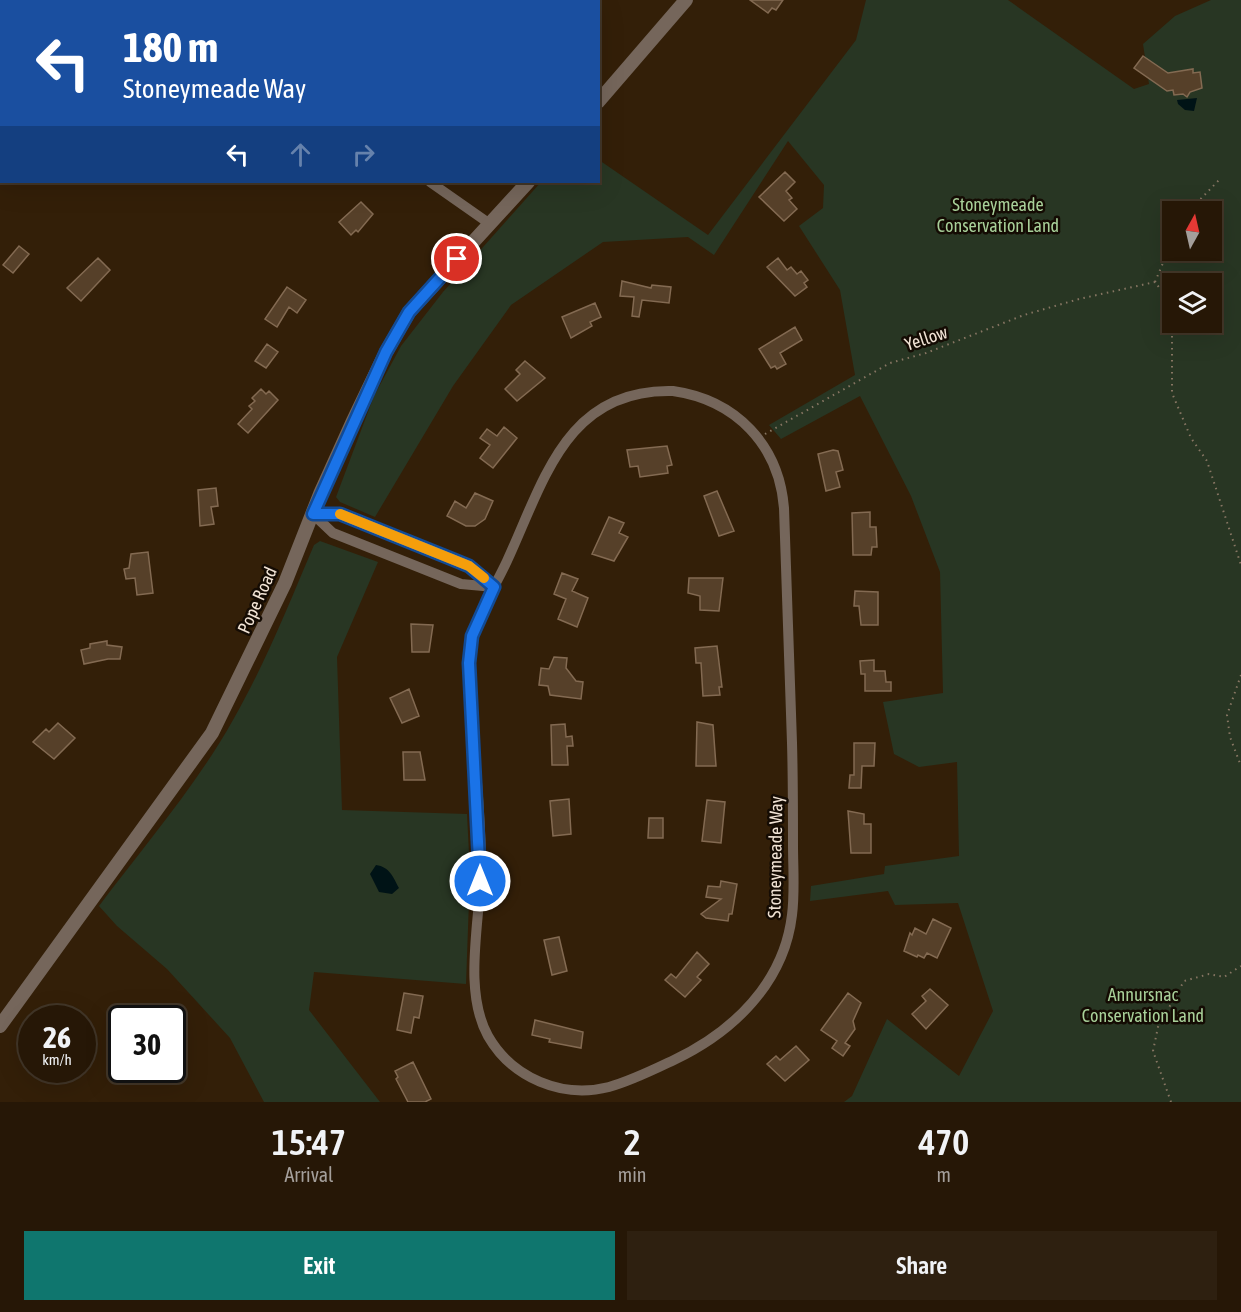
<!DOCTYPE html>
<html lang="en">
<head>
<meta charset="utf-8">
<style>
	:root { --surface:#261706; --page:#2e2010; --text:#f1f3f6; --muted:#a49f9b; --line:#423628; --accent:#0f766e }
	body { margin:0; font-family:"Asap Condensed",sans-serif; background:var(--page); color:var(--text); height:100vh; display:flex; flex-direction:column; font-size:22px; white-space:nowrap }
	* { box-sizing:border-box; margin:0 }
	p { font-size:20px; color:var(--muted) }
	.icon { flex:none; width:33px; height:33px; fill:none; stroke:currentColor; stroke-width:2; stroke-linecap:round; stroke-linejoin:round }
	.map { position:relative; height:1102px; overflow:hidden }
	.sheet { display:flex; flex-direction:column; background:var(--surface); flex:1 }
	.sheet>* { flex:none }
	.guide { position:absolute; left:0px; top:0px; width:600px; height:183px; box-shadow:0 6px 24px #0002,0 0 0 2px var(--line); background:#1a4fa0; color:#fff; overflow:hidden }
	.needle { width:39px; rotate:8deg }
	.tools { position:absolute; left:1162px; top:201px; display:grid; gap:12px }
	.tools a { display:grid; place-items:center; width:60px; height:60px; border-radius:0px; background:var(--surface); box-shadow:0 6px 24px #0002,0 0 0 2px var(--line); font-size:30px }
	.speed { position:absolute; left:18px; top:1005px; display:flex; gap:12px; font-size:30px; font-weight:700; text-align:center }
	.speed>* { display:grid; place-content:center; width:78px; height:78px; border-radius:50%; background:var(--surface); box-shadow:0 6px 24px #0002,0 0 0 2px var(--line); line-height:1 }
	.speed small { font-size:15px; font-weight:400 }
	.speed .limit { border:3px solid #111; border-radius:9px; background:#fff; color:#111 }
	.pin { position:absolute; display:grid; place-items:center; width:51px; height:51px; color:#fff; margin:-26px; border:3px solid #fff; border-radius:50%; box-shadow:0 2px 6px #0007 }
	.me { position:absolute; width:66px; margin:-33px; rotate:0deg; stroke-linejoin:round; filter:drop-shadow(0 0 4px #0008) }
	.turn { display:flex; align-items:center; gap:21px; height:126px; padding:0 24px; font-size:27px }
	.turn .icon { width:78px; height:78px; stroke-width:2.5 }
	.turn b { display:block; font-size:42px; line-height:51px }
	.lanes { display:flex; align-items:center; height:57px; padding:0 24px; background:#0003; justify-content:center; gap:30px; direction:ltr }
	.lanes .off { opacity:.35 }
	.eta { display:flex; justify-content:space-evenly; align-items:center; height:102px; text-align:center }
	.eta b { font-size:36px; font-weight:600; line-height:42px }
	.button { display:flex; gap:12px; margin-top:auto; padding:12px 24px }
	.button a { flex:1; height:69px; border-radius:0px; background:var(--accent); color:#fff; font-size:24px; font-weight:600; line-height:69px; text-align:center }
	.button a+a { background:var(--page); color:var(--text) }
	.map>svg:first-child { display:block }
	.green { fill:#283623; fill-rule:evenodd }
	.water { fill:#001316 }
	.building { fill:#564029; stroke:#836a52; stroke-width:1.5 }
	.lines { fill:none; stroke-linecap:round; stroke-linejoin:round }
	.path { stroke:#877663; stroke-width:2; stroke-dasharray:1.5 4.5; stroke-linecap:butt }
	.minor { stroke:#75665b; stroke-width:10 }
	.tertiary { stroke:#75665b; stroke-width:14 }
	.route-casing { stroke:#114b97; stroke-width:15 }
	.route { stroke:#1a73e8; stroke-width:10 }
	.slow { stroke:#f59e0b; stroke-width:10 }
	.labels { text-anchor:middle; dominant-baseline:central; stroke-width:5; stroke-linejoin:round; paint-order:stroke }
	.park-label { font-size:18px; fill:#a8d099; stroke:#140b03 }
	.street-label { font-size:18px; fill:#f1e3d5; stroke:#140b03 }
</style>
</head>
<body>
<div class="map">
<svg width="1241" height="1102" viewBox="0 0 1241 1102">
	<rect width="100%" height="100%" fill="#331f08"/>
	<path class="green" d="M866 0H1008L1134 89 1149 84 1143 44 1175 16 1211 0H1241V1102H844L852 1096 887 1019 959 1076 993 1011 958 903 895 905 888 891 810 901 811 886 884 874 885 866 959 856 957 762 919 767 894 754 883 702 943 693 940 572 911 496 860 396 781 439 769 425 855 375 840 290 799 226 823 208 824 185 788 141 714 255 688 237 603 242 511 305 453 386 375 517 340 502 336 497 374 396 401 346 443 292 541 182H598L599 160 708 235 856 40ZM1173 212H1212V250H1173ZM1173 284H1212V322H1173Z
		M320 541 378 562 337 657 342 810 467 814 470 873 466 984 314 972 309 1010 380 1102H264L230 1038 167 969 117 926 99 906C144 846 196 786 233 720 265 664 289 604 314 545Z"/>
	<path class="water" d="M1197 98 1194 111 1185 110 1178 104 1177 100Z
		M376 865C390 867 393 877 399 888L392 894 379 892 370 874Z"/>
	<path class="building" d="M750 0H783L776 10 772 8 768 13Z
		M1143 56 1168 73 1193 69V73L1200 72 1202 88 1190 92 1187 97 1183 94 1174 95 1173 90 1167 91 1134 68Z
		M785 172 795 182 786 191 792 198 789 200 797 209 784 221 759 197Z
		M361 202 373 214 358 232 356 230 351 235 339 222Z
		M19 246 29 254 13 273 3 265Z
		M98 258 110 270 81 301 67 288Z
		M778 258 787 270 791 267 797 274 801 271 808 280 804 283 807 287 795 296 767 267Z
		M622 281 651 288 652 285 671 287 669 303 642 300 639 317 632 316 634 297 620 296Z
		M287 287 306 300 297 313 289 307 277 327 265 319Z
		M595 303 601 317 590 322 592 326 571 338 562 317Z
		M795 327 802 340 780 353 786 364 777 369 775 366 771 368 759 349Z
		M267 344 278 352 266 368 255 361Z
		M525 361 545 378 517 401 505 389 520 374 516 370Z
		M261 389 266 394 269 391 278 400 248 433 238 424 252 409 249 406 255 401 252 398Z
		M504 427 517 438 493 468 480 458 490 445 480 438 487 429 497 436Z
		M667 446 672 465 667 466 668 473 640 477 638 466 630 467 627 450Z
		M833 450 838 451 843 470 836 472 840 487 826 491 818 454Z
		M216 488 218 506 211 507 214 524 200 526 198 490Z
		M717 491 734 531 719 536 704 496Z
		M475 493 493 501 485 519 475 526H466L447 516 455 501 466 508Z
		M870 512V527H876L877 547H872L871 555H853L852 513Z
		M609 517 624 523 619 533 628 537 614 561 592 554Z
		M148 552 153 593 137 595 135 578 126 579 124 569 129 568 131 554Z
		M562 573 578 579 572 591 588 598 577 627 558 619 566 599 554 594Z
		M689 578H723L719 611 700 610V596L688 593Z
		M855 591 878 592V625H861L859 606H854Z
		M411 624 433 625 429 652H412Z
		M107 641V645L122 647 120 659H108L84 664 81 650 90 648V644Z
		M717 646 722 687H719L720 695 703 696 701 663H696L695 648Z
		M554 657 567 658 566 668 576 681 583 682 581 699 550 695 548 686 539 685 541 668 549 669Z
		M874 660V671H885L886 682H891V691H865V674H861L860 661Z
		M409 689 419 716 402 723 390 698Z
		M697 722 713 725 716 766H696Z
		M58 723 75 738 54 759 33 742 46 729 49 732Z
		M565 724 566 737 572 736 573 746H567L568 765H552L551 725Z
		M854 743H875L874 766H862L861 788H849L850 775H854Z
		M403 752H420L425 780H404Z
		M569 799 571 834 553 836 550 801Z
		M707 800 725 802 721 843 702 841Z
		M848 811 864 814V824H871V853H851Z
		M649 818H663V838H648Z
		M721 881 737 884 732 914H729L728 921 706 918 701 914 721 899 706 897 708 886 720 887Z
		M933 919 951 928 937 958 927 953 924 958 918 955 917 957 904 951 910 933 912 935 915 928 926 934Z
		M559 937 567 971 552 975 544 940Z
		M697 952 709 964 697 977 701 980 685 997 665 980 671 974 676 978Z
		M930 989 948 1005 926 1029 912 1014 926 1001 922 996Z
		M404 993 423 996 419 1018 414 1017 411 1033 397 1030Z
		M848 993 861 1003 853 1021 855 1029 845 1043 850 1046 843 1056 832 1048 837 1041 821 1030Z
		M535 1020 583 1032 581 1048 549 1042 550 1039 532 1035Z
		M796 1046 809 1060 785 1081 767 1064 776 1056 780 1060Z
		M413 1062 431 1099 425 1102H408L396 1079 398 1077 395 1071Z"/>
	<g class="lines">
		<path class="path" d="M1188 212 1221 178
			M1155 282 1173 239
			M765 434 890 363 926 353 1024 315 1079 299 1155 282 1167 298 1172 323V393L1191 438 1207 461 1241 565
			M1241 675 1227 715 1230 737 1241 766
			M1171 1102 1153 1051 1158 1027 1184 981 1209 974 1224 977 1241 966"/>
		<path class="minor" d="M176 0 178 2
			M430 182 490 224
			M673 391C736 400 779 445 784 508 787 586 789 665 792 743 793 777 793 811 793 845 793 868 795 892 792 915 784 983 733 1032 674 1060 653 1070 631 1081 609 1087 562 1099 512 1078 488 1036 462 989 481 918 481 866 481 814 475 761 471 710 470 692 467 673 469 655 472 622 493 591 507 561 544 481 566 388 673 391Z
			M313 514H340L469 566 494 587
			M313 514 333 533 461 584 494 587"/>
		<path class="tertiary" d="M598 102 686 0
			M0 1026 212 733 285 583 320 494 353 421 386 352 409 312 528 182"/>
	</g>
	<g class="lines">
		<g class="route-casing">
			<path id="route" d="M457 259 409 312 386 352 313 514H340L447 557 469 566 494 587 472 636 469 663 480 881"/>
		</g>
		<use href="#route" class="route"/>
		<path class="slow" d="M340 514 469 566 484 578"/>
	</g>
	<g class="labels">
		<g class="park-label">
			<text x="998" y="204">Stoneymeade<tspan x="998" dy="21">Conservation Land</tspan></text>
			<text x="1143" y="994">Annursnac<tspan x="1143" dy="21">Conservation Land</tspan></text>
		</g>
		<g class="street-label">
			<text transform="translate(926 338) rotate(-18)">Yellow</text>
			<text transform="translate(257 600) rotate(-66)">Pope Road</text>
			<text transform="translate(775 857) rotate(-89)">Stoneymeade Way</text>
		</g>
	</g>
</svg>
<div class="tools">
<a><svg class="needle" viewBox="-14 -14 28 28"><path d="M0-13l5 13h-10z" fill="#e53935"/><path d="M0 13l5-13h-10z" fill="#a49f9b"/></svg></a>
<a><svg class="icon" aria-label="layers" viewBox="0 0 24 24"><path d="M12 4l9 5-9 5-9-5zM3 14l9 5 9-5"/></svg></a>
</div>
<div class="speed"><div>26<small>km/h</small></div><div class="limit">30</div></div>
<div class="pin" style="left:457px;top:259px;background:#d93025"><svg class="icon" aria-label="arrive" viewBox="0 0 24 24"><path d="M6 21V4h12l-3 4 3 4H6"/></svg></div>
<svg class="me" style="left:480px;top:881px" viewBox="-20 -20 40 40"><circle r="17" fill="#1a73e8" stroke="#fff" stroke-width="3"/><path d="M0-11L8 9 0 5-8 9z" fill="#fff"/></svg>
<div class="guide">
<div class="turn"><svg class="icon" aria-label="left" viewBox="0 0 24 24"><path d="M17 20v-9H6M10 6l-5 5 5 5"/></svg><div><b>180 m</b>Stoneymeade Way</div></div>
<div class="lanes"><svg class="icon" aria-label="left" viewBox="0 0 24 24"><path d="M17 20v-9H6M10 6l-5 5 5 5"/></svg><svg class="icon off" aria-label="ahead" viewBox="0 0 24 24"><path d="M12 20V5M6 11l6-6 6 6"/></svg><svg class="icon off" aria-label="right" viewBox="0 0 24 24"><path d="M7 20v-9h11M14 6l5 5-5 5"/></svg></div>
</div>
</div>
<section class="sheet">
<div class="eta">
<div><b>15:47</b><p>Arrival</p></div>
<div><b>2</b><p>min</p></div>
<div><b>470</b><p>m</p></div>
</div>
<div class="button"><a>Exit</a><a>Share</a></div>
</section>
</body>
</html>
